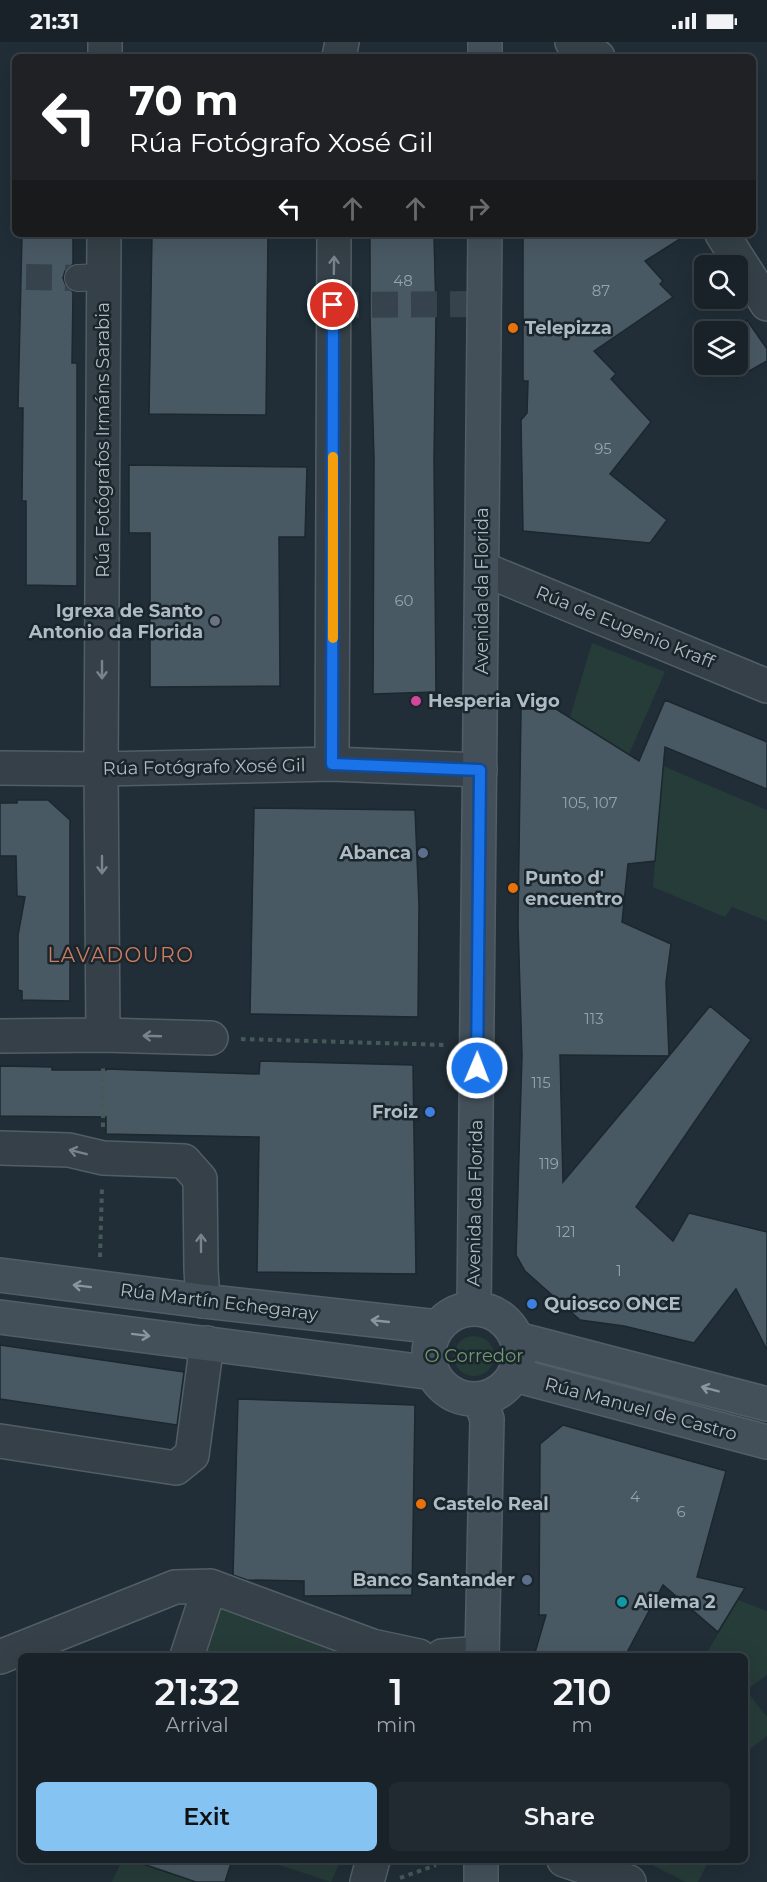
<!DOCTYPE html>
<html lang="en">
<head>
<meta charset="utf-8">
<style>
	:root { --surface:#192229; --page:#222a31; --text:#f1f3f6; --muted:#9fa4a8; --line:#373f46; --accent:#85c3f3 }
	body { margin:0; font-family:Montserrat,sans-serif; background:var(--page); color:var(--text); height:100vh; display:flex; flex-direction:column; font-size:22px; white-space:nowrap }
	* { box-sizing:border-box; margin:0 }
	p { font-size:20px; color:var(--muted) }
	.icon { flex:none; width:33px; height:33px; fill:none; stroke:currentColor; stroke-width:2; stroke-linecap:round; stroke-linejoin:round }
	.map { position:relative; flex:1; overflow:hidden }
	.side { position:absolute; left:18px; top:1611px; width:730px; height:210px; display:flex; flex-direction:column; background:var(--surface); border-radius:9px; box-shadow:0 6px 24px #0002,0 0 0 2px var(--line) }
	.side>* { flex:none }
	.banner { position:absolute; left:12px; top:12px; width:744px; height:183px; border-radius:9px; box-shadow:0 6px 24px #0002,0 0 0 2px var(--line); background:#202124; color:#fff; overflow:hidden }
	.controls { position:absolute; left:694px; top:213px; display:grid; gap:12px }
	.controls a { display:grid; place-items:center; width:54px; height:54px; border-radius:9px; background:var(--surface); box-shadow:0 6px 24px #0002,0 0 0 2px var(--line); font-size:30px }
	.pin { position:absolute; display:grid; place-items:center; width:51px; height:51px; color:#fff; margin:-26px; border:3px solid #fff; border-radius:50%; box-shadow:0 2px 6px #0007 }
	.me { position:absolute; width:66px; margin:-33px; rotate:1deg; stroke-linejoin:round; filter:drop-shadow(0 0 4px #0008) }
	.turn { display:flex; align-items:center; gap:21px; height:126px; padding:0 18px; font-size:27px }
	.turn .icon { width:78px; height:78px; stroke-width:2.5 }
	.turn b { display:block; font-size:42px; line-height:51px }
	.lanes { display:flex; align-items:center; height:57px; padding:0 18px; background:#0003; justify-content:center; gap:30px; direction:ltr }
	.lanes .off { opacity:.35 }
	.eta { display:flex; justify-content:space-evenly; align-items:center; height:102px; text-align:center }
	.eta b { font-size:36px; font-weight:600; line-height:42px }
	.button { display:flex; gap:12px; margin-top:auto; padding:12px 18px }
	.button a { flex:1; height:69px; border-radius:9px; background:var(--accent); color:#111; font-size:24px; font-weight:600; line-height:69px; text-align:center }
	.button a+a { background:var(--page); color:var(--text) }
	.status { display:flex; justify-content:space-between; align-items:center; height:42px; padding:0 30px; background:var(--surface); direction:ltr }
	.status svg { height:16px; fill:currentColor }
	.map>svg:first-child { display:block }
	.green { fill:#263c39 }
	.building { fill:#495963; stroke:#1c272e; stroke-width:1.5; fill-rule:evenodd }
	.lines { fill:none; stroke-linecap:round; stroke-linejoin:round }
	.pedestrian-tunnel { stroke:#36434c; stroke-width:26; stroke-dasharray:26 13; stroke-linecap:butt }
	.pedestrian-casing { stroke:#525e65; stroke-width:28 }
	.minor-casing { stroke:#525e65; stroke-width:36 }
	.secondary-casing { stroke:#525e65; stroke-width:36 }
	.path { stroke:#455957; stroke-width:4; stroke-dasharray:4.5 4.5; stroke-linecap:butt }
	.pedestrian { stroke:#354048; stroke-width:26 }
	.minor { stroke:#354048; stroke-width:33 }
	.secondary { stroke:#43505a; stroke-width:33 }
	.oneway { stroke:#78848c }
	.oneway2 { stroke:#89969f }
	.route-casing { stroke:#114b97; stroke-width:15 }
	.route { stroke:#1a73e8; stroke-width:10 }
	.slow { stroke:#f59e0b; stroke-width:10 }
	.food-dot { fill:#e8710a; stroke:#1a252c; stroke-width:2 }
	.worship-dot { fill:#6b7280; stroke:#1a252c; stroke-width:2 }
	.hotel-dot { fill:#d1479c; stroke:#1a252c; stroke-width:2 }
	.service-dot { fill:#5c6f8a; stroke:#1a252c; stroke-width:2 }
	.shop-dot { fill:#3f7fe0; stroke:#1a252c; stroke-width:2 }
	.culture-dot { fill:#0f9aa8; stroke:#1a252c; stroke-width:2 }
	.labels { text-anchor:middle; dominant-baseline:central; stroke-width:5; stroke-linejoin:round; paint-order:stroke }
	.number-label { font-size:15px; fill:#96a2ac }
	.poi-label { font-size:18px; font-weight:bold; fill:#afbbc4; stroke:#1a252c; text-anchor:start }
	.street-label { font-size:18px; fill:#afbbc4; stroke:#1a252c }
	.park-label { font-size:18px; fill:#709971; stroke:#1a252c }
	.neighbourhood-label { font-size:20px; letter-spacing:1.5px; fill:#cf7c60; stroke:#1a252c }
</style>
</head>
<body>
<div class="status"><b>21:31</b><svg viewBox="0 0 49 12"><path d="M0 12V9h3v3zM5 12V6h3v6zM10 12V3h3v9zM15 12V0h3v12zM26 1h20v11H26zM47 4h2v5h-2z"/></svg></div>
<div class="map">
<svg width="767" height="1840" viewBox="0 0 767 1840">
	<rect width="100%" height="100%" fill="#212e37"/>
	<path class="green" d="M592 601 665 630 629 712 570 675Z
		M663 724 767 768V879L732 865 725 875 653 845Z
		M454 1314a20 20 0 1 1 40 0a20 20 0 1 1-40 0Z
		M738 1558 767 1569V1633L746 1648 767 1675V1694L746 1710V1614H705Z
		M218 1564 345 1609 347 1614H199Z
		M122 1818 140 1821 196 1840H112Z
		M264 1818H341L331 1840Z
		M645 1818H709L698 1840H686L644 1819Z"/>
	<path class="building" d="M22 192H73V222L65 229 63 236 66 244 73 250 72 321H77V544L26 543V459H22L23 366H18Z
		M152 192H268L266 373 149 372Z
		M370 192H434L436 273 434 418 436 650 373 652 374 417 370 275Z
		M523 192H688L645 219 663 239 660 242 673 255 594 309 616 332 611 337 651 380 610 432 667 478 650 501 523 489 521 378 527 371 528 339H523Z
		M747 278 767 307V319L737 336 728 322H738V290H719L729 284 732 287Z
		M129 423 307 425 305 495H279L280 644 150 645V491H129Z
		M665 658 767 700V747L665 705 655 819 628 822 622 880 671 902 666 940 669 1014 710 964 751 998 636 1165 673 1199 689 1171 767 1190V1308L736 1247 694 1301 624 1284 580 1278 525 1229 516 1213 522 1013 518 882 521 667H556L639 719ZM560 1013 669 1014 563 1140Z
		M17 758H48L70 778V959L22 958V949L18 948V893L25 855 17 854 16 814H0V761H17Z
		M254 766 415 768 419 863 418 975 250 972Z
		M260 1019 413 1023 416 1232 257 1230 259 1095 106 1092V1075L0 1074V1024L52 1025V1028H106V1027L259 1032Z
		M0 1303 184 1330 177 1383 0 1357Z
		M238 1357 415 1363 412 1553 304 1554V1539L247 1538 233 1533Z
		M563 1383 726 1429 697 1535 745 1546 718 1590 663 1543 625 1614H534L546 1573H539L540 1402Z
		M143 1818H232L225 1840H196L143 1822Z"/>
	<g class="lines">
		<path class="pedestrian-tunnel" d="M26 235 78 236
			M333 263 485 262"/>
		<g class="pedestrian-casing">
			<path id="pedestrian" d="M78 236 104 235"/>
		</g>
		<g class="minor-casing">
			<path id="minor" d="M572 0 598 15
				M105 15V0
				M339 15 342 0
				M722 192 767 262
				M483 527 767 644
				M332 722 334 192
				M0 726 101 727 332 722 480 728
				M103 993 101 727 104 192
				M0 994 103 993 211 996
				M0 1106 69 1108 103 1116 184 1119 200 1137 201 1227 203 1259
				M0 1399 176 1426 192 1413 207 1301
				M187 1614 210 1544
				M442 1614 482 1611
				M0 1615 175 1545 210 1544 372 1604 419 1614
				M564 1818 629 1840
				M367 1840 373 1818"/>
		</g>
		<g class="secondary-casing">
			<path id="secondary" d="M485 15V0
				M0 1233 203 1259 438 1285
				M429 1312a45 45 0 1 1 90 0a45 45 0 1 1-90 0Z
				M474 1267 485 192
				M0 1275 433 1331
				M517 1297 767 1362
				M515 1333 767 1400
				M480 1358 487 1377 482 1614
				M481 1840V1818"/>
		</g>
		<path class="path" d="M241 997 447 1003
			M103 1085V1023
			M100 1215 102 1146
			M400 1836 436 1823"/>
		<use href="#pedestrian" class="pedestrian"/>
		<use href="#minor" class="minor"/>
		<use href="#secondary" class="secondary"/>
	</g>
	<defs><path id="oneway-shaft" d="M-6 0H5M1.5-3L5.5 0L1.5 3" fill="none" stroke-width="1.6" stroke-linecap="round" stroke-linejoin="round" transform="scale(1.5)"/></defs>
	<g class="oneway">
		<use href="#oneway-shaft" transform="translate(334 223) rotate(-89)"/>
		<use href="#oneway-shaft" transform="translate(102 628) rotate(90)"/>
		<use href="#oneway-shaft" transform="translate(102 823) rotate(90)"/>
		<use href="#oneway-shaft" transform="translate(152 994) rotate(-178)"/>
		<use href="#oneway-shaft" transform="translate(78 1110) rotate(-166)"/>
		<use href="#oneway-shaft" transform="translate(201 1201) rotate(-90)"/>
	</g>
	<g class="oneway2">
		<use href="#oneway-shaft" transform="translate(82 1244) rotate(-173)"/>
		<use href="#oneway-shaft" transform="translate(380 1279) rotate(-174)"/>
		<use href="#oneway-shaft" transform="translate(141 1293) rotate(7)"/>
		<use href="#oneway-shaft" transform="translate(710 1347) rotate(-165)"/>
	</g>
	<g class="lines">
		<g class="route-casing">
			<path id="route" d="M333 263 332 722 480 728 477 1026"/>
		</g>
		<use href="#route" class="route"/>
		<path class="slow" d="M333 415V596"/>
	</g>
	<g class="food-dot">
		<circle cx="513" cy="286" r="6"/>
		<circle cx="513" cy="846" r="6"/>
		<circle cx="421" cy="1462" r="6"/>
	</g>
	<circle class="worship-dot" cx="215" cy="579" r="6"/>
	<circle class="hotel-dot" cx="416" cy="659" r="6"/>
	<g class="service-dot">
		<circle cx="423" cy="811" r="6"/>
		<circle cx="527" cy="1538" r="6"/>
	</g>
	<g class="shop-dot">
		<circle cx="430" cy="1070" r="6"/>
		<circle cx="532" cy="1262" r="6"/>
	</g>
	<circle class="culture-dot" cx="622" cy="1560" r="6"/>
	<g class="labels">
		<g class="number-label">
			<text x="403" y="238">48</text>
			<text x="601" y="248">87</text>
			<text x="603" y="406">95</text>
			<text x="404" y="558">60</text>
			<text x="590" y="760">105, 107</text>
			<text x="594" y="976">113</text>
			<text x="541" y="1040">115</text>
			<text x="549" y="1121">119</text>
			<text x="566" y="1189">121</text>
			<text x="619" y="1228">1</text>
			<text x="635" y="1454">4</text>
			<text x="681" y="1469">6</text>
		</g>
		<g class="poi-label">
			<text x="525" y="286">Telepizza</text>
			<text x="203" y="569" text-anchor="end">Igrexa de Santo<tspan x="203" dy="21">Antonio da Florida</tspan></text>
			<text x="428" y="659">Hesperia Vigo</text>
			<text x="411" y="811" text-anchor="end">Abanca</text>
			<text x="525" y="836">Punto d'<tspan x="525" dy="21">encuentro</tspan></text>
			<text x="418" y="1070" text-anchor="end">Froiz</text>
			<text x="544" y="1262">Quiosco ONCE</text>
			<text x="433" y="1462">Castelo Real</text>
			<text x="515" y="1538" text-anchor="end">Banco Santander</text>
			<text x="634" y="1560">Ailema 2</text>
		</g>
		<g class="street-label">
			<text transform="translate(103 398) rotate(-90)">Rúa Fotógrafos Irmáns Sarabia</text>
			<text transform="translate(482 549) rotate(-90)">Avenida da Florida</text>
			<text transform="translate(625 585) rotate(22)">Rúa de Eugenio Kraff</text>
			<text transform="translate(204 725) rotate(-1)">Rúa Fotógrafo Xosé Gil</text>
			<text transform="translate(475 1161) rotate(-89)">Avenida da Florida</text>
			<text transform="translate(219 1260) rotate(7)">Rúa Martín Echegaray</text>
			<text transform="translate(641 1367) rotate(15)">Rúa Manuel de Castro</text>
		</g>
		<g class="park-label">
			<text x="474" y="1314">O Corredor</text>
		</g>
		<g class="neighbourhood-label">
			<text x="121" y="913">LAVADOURO</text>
		</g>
	</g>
</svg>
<div class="controls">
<a><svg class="icon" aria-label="search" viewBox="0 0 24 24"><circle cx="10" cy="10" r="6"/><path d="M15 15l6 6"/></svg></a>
<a><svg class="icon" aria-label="layers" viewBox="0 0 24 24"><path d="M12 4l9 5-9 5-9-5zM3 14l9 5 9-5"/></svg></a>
</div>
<div class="pin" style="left:333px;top:263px;background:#d93025"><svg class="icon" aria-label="arrive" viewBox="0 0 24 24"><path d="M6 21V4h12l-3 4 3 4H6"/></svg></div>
<svg class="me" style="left:477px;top:1026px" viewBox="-20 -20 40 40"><circle r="17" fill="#1a73e8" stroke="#fff" stroke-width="3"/><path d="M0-11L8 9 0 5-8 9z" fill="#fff"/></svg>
<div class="banner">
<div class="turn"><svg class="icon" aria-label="left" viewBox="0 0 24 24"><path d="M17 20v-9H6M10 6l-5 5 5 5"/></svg><div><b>70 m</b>Rúa Fotógrafo Xosé Gil</div></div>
<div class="lanes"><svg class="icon" aria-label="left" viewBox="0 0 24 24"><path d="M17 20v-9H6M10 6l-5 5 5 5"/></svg><svg class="icon off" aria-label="ahead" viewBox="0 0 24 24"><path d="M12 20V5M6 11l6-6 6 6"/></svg><svg class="icon off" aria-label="ahead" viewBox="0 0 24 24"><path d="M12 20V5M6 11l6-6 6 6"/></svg><svg class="icon off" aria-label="right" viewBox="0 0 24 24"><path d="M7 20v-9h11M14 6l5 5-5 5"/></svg></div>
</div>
<section class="side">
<div class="eta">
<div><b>21:32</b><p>Arrival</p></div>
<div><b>1</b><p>min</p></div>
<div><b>210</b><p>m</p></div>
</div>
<div class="button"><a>Exit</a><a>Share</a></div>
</section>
</div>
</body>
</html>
